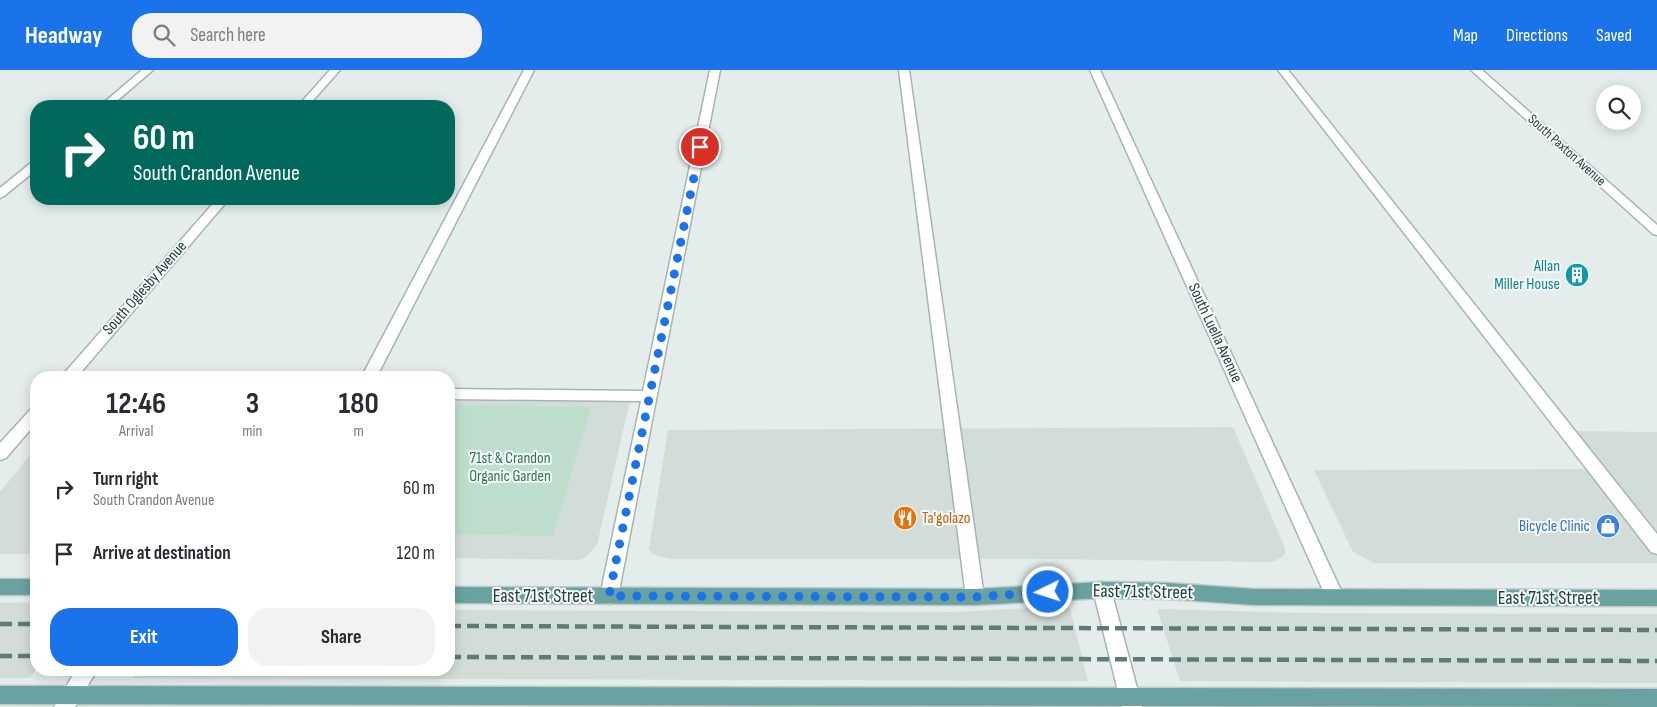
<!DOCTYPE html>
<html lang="en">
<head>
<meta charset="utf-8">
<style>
	:root { --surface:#fff; --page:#f2f2f3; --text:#2b2b33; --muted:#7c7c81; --accent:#1a73e8 }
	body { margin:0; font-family:"Sofia Sans Condensed",sans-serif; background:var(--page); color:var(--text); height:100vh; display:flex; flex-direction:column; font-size:19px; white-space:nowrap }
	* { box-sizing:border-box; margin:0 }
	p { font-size:16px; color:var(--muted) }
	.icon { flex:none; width:28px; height:28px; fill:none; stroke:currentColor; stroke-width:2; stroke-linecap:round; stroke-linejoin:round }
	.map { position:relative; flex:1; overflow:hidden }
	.side { position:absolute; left:30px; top:301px; width:425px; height:305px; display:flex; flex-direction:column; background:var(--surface); border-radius:20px; box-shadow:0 2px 12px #0003 }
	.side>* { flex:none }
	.guide { position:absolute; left:30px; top:30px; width:425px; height:105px; border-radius:20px; box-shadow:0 2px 12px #0003; background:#00695c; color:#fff; overflow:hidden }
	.tools { position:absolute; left:1596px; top:15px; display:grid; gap:10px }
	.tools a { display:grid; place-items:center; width:45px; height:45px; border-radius:50%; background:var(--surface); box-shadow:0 2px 12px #0003; font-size:25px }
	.pin { position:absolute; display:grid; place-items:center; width:42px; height:42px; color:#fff; margin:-21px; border:2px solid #fff; border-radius:50%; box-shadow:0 1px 5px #0007 }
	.me { position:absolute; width:55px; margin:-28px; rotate:266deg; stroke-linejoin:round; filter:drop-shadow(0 0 4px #0008) }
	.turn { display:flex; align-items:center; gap:18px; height:105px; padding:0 20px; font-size:22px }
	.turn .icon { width:65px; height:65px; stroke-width:2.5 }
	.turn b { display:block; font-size:35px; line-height:42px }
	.eta { display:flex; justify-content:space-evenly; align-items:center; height:85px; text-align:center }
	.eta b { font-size:30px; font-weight:700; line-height:35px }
	.button { display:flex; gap:10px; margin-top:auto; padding:10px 20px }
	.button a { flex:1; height:58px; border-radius:20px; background:var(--accent); color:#fff; font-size:20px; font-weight:700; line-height:58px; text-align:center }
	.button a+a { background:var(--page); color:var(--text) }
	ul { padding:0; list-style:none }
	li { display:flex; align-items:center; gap:15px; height:65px; padding:0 20px }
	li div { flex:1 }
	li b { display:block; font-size:19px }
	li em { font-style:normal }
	header { display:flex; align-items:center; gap:30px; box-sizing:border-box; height:70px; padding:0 25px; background:var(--accent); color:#fff }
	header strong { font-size:24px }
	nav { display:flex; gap:28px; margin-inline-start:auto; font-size:18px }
	.search { width:350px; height:45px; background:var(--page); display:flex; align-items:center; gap:12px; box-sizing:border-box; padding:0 18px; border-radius:20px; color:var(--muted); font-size:19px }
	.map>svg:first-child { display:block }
	.built { fill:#d2ddda }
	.green { fill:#bddecd }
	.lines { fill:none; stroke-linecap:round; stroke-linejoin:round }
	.minor-casing { stroke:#a6b5b3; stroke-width:3 }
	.major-casing { stroke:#c1c9c9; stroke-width:3 }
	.minor { fill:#fff; fill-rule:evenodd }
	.major { fill:#69a2a0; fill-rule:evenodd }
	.rail { stroke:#5e7a79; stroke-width:4.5; stroke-dasharray:12 6; stroke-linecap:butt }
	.route { stroke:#1a73e8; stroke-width:9; stroke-dasharray:0 16.2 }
	.labels { text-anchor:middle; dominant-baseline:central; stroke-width:4; stroke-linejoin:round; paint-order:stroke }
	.far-street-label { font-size:14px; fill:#233f3d; stroke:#f4f9f8 }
	.culture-label { font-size:16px; fill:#0d838f; stroke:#f4f9f8; text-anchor:end }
	.street-label { font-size:16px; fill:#233f3d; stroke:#f4f9f8 }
	.park-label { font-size:16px; fill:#2d7559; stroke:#f4f9f8 }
	.food-label { font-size:16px; fill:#c56008; stroke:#f4f9f8; text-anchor:start }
	.shop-label { font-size:16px; fill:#366cbe; stroke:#f4f9f8; text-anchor:end }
	.near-street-label { font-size:19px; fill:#233f3d; stroke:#f4f9f8 }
</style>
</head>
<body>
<header>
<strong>Headway</strong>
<div class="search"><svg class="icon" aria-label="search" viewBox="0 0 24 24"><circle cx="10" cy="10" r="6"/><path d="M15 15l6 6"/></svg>Search here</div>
<nav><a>Map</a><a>Directions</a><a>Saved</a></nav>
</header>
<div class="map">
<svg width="1657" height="637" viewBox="0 0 1657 637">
	<rect width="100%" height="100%" fill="#e4edeb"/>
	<path class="built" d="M449 324 631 326 597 475 587 486 579 490 449 488Z
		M1233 357 1285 478V483L1283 487 1272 492 1039 489H673L661 487 652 483 649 479 668 360Z
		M1566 361 1657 362V493H1374L1353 482 1314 400 1595 399Z
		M36 378V484H0V422Z
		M36 532V599L30 608H0V533Z
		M1052 537 1070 538 1088 611 133 608 138 600H449V540L954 542Z
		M1157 539 1307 543 1657 544V613L1180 611Z"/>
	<path class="green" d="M455 335 591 337 553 466 449 464V349Z"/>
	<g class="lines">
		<g class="minor-casing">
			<path id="minor" d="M142 0H153L111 36H100Z
				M330 0H340L308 36H298Z
				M524 0H534L376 308H361Z
				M710 0H720L618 526 616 532 609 534 602 532 600 526 641 331 449 329V319L643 321Z
				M899 0H909L984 527 982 533 975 535 968 533 966 527Z
				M1090 0H1100L1344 527 1342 533 1335 535 1328 533 1326 527Z
				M1278 0H1288L1657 464V484L1651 482Z
				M1471 0H1482L1657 155V165L1653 164Z
				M36 91V100L4 126 0 128V118L32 92Z
				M217 129H229L76 308H60Z
				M36 338V353L6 388 0 390V373L31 339Z
				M1102 512 1108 514 1111 520 1142 637H1122L1093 520 1096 514Z
				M76 600H97L75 637H54Z"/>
		</g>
		<g class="major-casing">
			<path id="major" d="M0 509H36V525H0Z
				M1102 512 1168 513 1254 519 1657 520V536L1254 535 1168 529 1102 528 975 535 449 533V517L975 519Z
				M0 616 1657 619V637L0 634Z"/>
		</g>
		<use href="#minor" class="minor"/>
		<use href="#major" class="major"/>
		<path class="rail" d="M0 554H36
			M449 556 1657 560
			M0 586H36
			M449 587 1657 591"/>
	</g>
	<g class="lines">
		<path class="route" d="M700 77 609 526 975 527 1048 522"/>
	</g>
	<defs>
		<g id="building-disc" transform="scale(1.25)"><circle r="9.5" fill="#0f9aa8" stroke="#f4f9f8"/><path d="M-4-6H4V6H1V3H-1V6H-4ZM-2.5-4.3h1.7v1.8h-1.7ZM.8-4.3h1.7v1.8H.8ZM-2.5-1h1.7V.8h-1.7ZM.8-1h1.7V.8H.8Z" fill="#fff"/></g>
		<g id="restaurant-disc" transform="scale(1.25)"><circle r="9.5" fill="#e8710a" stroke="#f4f9f8"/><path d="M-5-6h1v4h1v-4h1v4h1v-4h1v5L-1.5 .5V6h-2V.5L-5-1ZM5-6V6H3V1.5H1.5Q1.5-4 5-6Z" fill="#fff"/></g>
		<g id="shop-disc" transform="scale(1.25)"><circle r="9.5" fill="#3f7fe0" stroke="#f4f9f8"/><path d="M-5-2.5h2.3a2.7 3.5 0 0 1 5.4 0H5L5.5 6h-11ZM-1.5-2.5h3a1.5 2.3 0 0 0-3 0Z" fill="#fff"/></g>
	</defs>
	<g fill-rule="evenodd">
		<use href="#building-disc" x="1577" y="205"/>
		<use href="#restaurant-disc" x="905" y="448"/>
		<use href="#shop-disc" x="1608" y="456"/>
	</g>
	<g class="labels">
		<g class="far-street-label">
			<text transform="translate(1567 80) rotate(42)">South Paxton Avenue</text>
		</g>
		<g class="culture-label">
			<text x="1560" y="196">Allan<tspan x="1560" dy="18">Miller House</tspan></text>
		</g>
		<g class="street-label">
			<text transform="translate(145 218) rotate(-49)">South Oglesby Avenue</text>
			<text transform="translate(1215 263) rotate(65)">South Luella Avenue</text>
		</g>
		<g class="park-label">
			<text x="510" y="388">71st &amp; Crandon<tspan x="510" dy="18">Organic Garden</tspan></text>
		</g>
		<g class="food-label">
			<text x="922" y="448">Ta'golazo</text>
		</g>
		<g class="shop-label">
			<text x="1590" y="456">Bicycle Clinic</text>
		</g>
		<g class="near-street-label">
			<text transform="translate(1143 522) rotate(1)">East 71st Street</text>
			<text x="543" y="526">East 71st Street</text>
			<text x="1548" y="528">East 71st Street</text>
		</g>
	</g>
</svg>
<div class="tools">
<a><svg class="icon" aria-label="search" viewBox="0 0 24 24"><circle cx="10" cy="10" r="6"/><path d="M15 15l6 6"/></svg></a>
</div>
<div class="pin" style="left:700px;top:77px;background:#d93025"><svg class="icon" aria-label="arrive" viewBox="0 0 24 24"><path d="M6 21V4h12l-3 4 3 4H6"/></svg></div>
<svg class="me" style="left:1048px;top:522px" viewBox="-20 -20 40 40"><circle r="17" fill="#1a73e8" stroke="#fff" stroke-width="3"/><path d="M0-11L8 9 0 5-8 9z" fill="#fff"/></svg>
<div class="guide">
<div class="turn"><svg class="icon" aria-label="right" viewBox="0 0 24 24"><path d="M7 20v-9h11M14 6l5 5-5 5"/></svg><div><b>60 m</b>South Crandon Avenue</div></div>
</div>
<section class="side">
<div class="eta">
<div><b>12:46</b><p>Arrival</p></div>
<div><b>3</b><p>min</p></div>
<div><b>180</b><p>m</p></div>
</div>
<ul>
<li><svg class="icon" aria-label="right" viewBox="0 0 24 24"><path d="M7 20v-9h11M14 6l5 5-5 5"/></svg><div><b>Turn right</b><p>South Crandon Avenue</p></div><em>60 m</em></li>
<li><svg class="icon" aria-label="arrive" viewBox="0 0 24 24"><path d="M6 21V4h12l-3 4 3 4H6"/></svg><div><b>Arrive at destination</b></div><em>120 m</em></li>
</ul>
<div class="button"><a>Exit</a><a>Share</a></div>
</section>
</div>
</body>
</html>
